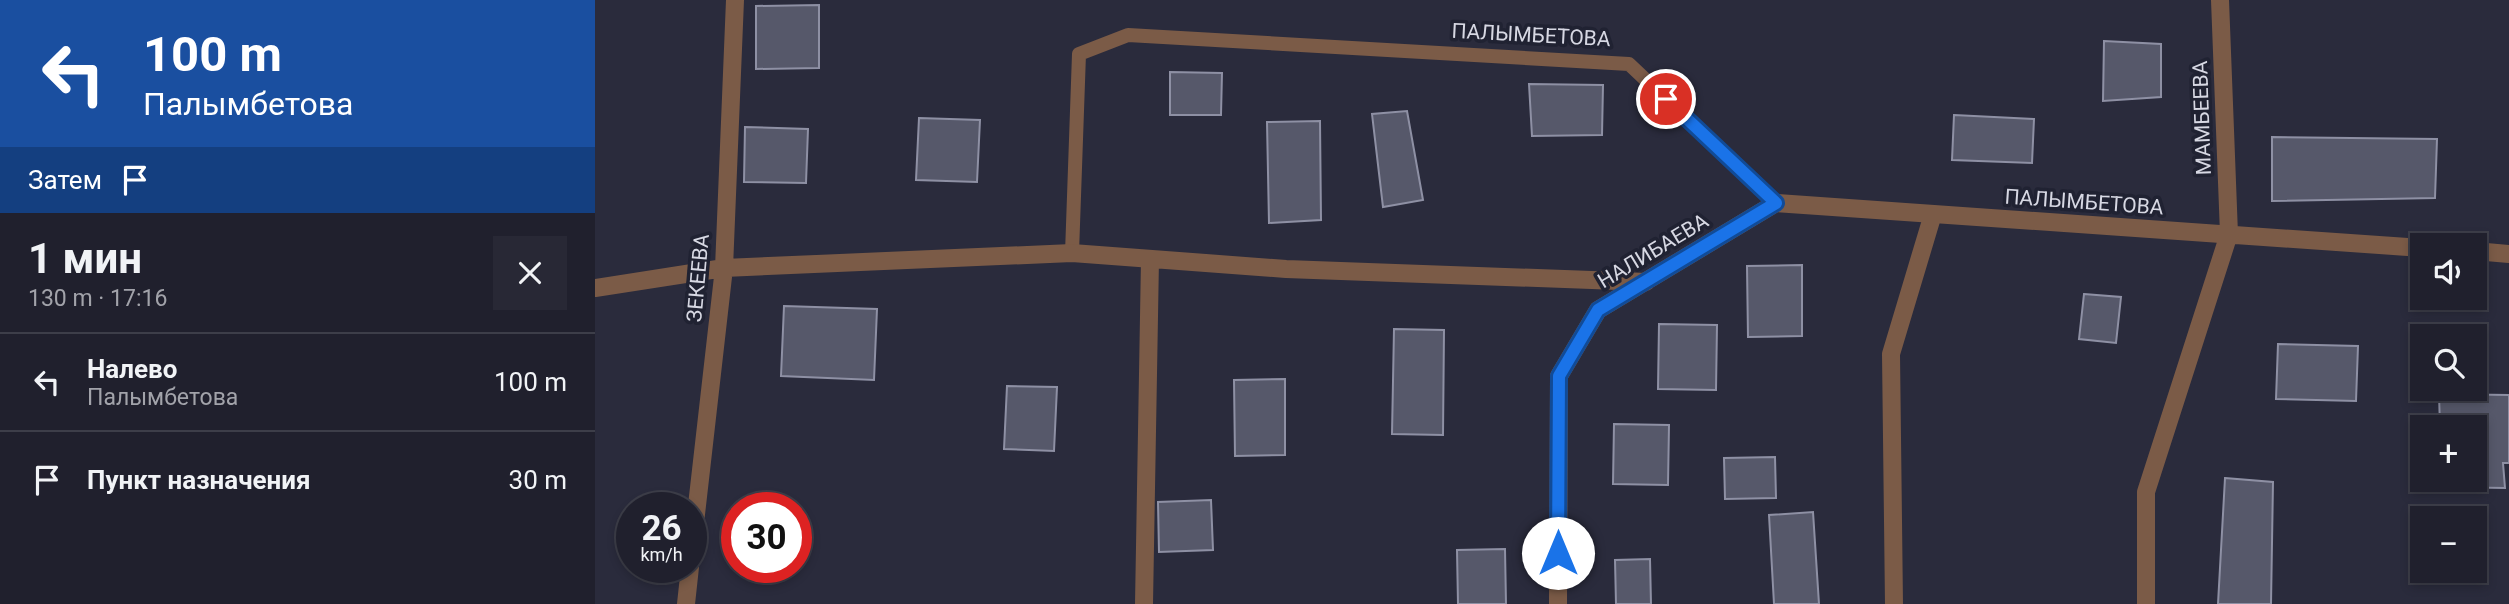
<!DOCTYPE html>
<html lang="ru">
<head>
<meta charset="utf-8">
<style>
	:root { --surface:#20202d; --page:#282835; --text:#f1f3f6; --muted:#a2a3aa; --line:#3d3e49 }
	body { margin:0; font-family:Roboto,sans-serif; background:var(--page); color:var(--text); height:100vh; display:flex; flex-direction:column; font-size:26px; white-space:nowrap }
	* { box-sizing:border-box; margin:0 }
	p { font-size:23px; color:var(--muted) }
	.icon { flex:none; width:38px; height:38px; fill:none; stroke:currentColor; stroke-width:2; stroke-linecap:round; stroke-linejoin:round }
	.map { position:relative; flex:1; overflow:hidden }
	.side { display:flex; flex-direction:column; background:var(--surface); width:595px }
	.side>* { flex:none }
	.banner { background:#1a4fa0; color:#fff; overflow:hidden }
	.buttons { position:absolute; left:1815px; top:233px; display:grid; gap:14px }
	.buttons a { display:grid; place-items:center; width:77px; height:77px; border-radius:0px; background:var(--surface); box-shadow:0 4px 10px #0003,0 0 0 2px var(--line); font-size:35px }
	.speed { position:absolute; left:21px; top:492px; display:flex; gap:14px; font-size:35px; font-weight:700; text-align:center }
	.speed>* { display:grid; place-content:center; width:91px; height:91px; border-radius:50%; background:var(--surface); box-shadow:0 4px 10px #0003,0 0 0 2px var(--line); line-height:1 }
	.speed small { font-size:18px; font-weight:400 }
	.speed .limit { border:10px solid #d22; background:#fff; color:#111 }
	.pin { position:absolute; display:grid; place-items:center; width:60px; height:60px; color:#fff; margin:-30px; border:4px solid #fff; border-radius:50%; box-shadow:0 2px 7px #0007 }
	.me { position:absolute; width:77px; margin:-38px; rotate:0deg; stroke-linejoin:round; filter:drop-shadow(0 0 5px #0008) }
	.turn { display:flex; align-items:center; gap:24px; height:147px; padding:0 28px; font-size:32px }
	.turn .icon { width:91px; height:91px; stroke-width:2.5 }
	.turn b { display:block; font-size:49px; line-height:60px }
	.then { display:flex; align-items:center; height:66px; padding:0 28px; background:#0003; gap:14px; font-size:26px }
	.round { display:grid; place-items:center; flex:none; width:74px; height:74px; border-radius:0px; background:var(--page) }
	.head { display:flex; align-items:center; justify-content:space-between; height:119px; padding:0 28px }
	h1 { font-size:42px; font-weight:700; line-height:52px }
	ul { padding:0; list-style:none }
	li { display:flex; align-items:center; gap:21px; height:98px; padding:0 28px; border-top:2px solid var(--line) }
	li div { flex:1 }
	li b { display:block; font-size:26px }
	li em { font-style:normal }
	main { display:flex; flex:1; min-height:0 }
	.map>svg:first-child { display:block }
	.building { fill:#56586a; stroke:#8e90a4; stroke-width:2 }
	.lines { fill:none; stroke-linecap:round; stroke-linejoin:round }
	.service { stroke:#7b5b47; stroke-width:14 }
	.minor { stroke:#7b5b47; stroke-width:18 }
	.route-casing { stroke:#114b97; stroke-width:18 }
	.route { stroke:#1a73e8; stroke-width:12 }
	.labels { text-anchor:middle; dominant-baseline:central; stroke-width:7; stroke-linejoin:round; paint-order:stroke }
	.street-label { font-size:21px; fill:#d7d8e3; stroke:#202232 }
</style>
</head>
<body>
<main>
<section class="side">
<div class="banner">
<div class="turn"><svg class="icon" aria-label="left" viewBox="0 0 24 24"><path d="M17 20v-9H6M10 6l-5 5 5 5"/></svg><div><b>100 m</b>Палымбетова</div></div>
<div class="then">Затем<svg class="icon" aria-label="arrive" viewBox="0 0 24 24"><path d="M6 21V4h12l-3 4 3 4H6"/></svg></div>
</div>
<div class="head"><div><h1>1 мин</h1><p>130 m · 17:16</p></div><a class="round"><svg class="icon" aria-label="close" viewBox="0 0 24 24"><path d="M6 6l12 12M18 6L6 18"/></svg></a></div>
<ul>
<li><svg class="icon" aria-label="left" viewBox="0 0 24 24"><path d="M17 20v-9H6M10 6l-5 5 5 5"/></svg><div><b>Налево</b><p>Палымбетова</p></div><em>100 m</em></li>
<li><svg class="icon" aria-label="arrive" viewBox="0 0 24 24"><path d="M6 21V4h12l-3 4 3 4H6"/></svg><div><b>Пункт назначения</b></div><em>30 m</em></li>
</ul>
</section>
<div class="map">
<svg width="1914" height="604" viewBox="0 0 1914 604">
	<rect width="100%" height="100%" fill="#2a2b3c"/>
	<path class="building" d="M224 5V68L161 69V6Z
		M1509 41 1566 44V97L1508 101Z
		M575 72 627 73 626 115H575Z
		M934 84 1008 85 1007 135 937 136Z
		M812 111 828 200 788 207 777 114Z
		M1359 115 1439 119 1437 163 1357 160Z
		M324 118 385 120 382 182 321 180Z
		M725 121 726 220 674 223 672 122Z
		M150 127 213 129 211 183 149 182Z
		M1677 137 1842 139 1840 198 1677 201Z
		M1207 265V336L1153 337 1152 266Z
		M1489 294 1526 297 1521 343 1484 339Z
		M189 306 282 309 279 380 186 376Z
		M1064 324 1122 325 1121 390 1063 389Z
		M799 329 849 330 848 435 797 434Z
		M1683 344 1763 346 1761 401 1681 399Z
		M690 379V455L640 456 639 380Z
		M412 386 462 387 459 451 409 449Z
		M1844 394 1914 395V463H1908L1910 488 1847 487V480H1880V427H1845Z
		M1019 424 1074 425 1073 485 1018 484Z
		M1180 457 1181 498 1130 499 1129 458Z
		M1630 478 1678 482 1676 604H1623Z
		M616 500 618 550 564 552 563 502Z
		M1218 512 1224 604H1179L1174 515Z
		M910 549 911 604H863L862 550Z
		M1055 559 1056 604H1021L1020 560Z"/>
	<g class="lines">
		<path class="service" d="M477 253 484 54 533 35 1034 64 1181 203"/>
		<path class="minor" d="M1880 251 1914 254
			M0 288 129 268 477 253 691 269 1051 282
			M96 558 129 268 140 0
			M91 604 95 567
			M549 604 555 259
			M963 604 964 376 1003 310 1181 203 1827 248
			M1299 604 1296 354 1338 214
			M1551 604V492L1634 234 1625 0"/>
	</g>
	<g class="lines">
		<g class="route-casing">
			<path id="route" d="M963 553 964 376 1003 310 1181 203 1071 99"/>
		</g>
		<use href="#route" class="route"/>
	</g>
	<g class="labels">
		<g class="street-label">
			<text transform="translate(936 35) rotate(3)">ПАЛЫМБЕТОВА</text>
			<text transform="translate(1607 118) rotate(-92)">МАМБЕЕВА</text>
			<text transform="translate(1489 202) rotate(4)">ПАЛЫМБЕТОВА</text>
			<text transform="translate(1058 251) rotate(-31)">НАЛИБАЕВА</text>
			<text transform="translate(103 278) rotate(-85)">ЗЕКЕЕВА</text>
		</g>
	</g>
</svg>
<div class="buttons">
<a><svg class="icon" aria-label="sound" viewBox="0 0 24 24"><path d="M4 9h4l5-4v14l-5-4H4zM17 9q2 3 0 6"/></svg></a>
<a><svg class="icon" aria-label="search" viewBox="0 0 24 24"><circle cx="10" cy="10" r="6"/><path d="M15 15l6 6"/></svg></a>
<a>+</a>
<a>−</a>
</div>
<div class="speed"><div>26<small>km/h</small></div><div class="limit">30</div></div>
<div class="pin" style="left:1071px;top:99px;background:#d93025"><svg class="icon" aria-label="arrive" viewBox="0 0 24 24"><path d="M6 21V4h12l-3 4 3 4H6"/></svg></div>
<svg class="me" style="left:963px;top:553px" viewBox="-20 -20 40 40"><circle r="19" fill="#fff"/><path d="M0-13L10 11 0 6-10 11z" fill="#1a73e8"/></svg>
</div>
</main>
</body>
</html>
